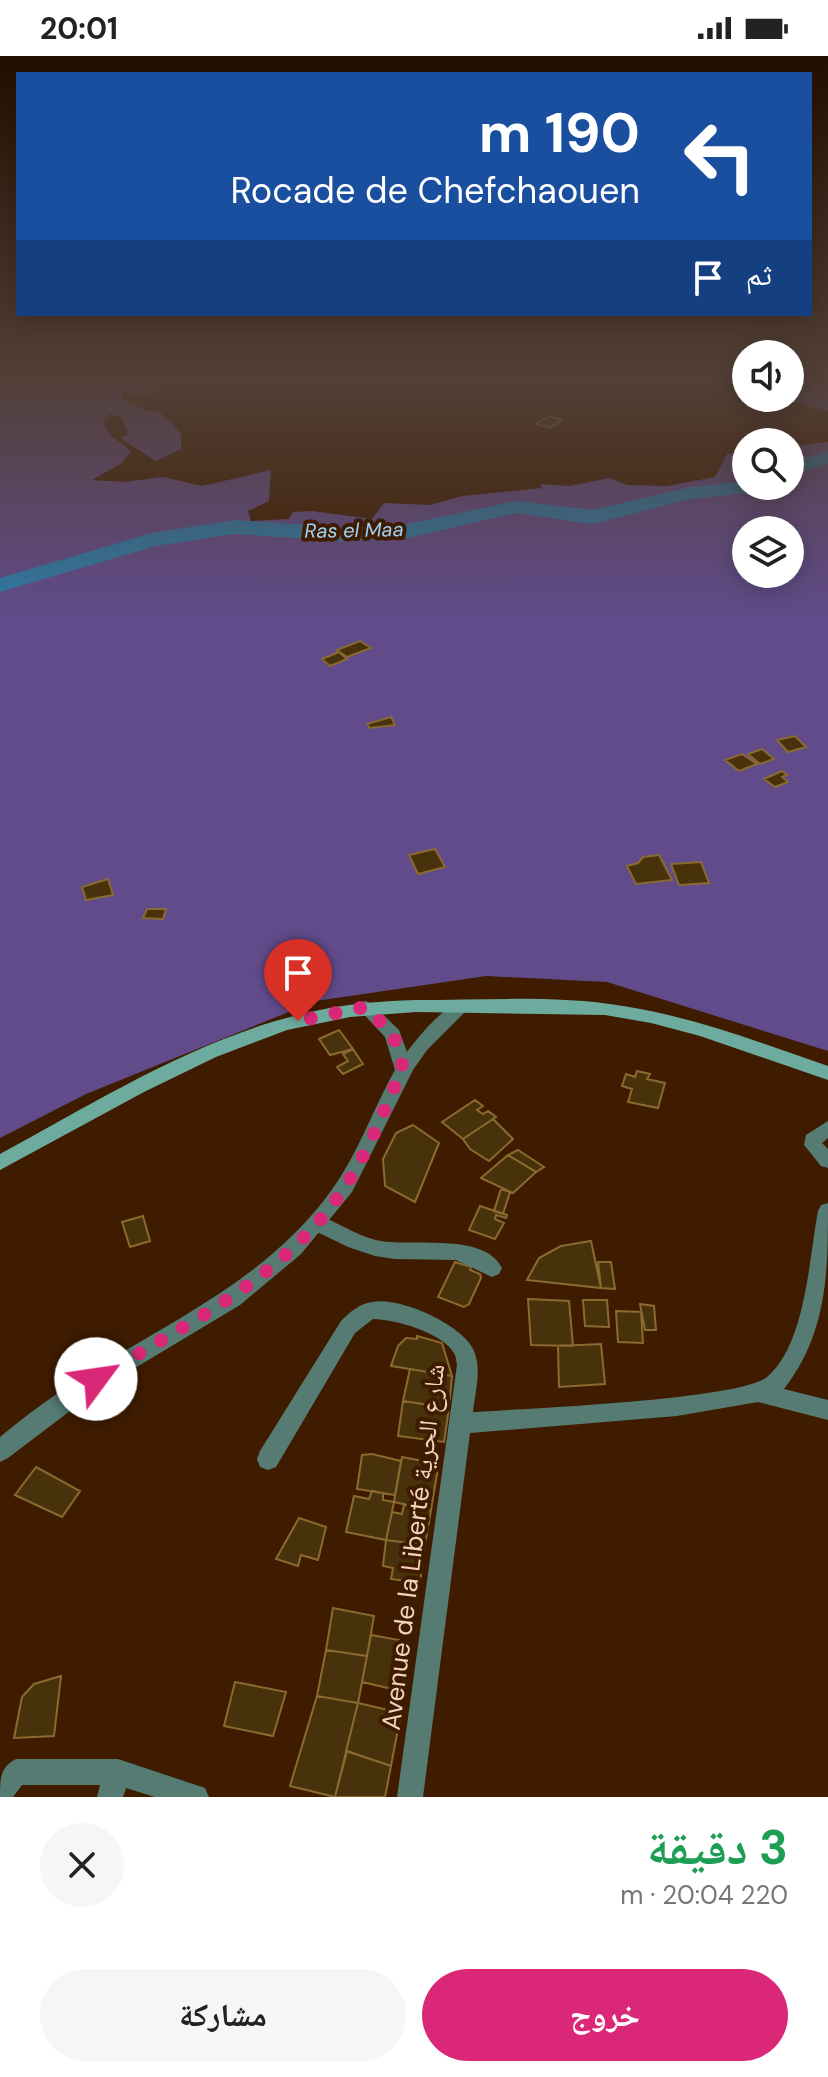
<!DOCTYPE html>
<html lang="ar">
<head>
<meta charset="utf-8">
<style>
	:root { --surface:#fff; --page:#f6f6f6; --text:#222; --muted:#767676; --accent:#db2777 }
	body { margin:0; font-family:"DM Sans","Noto Naskh Arabic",sans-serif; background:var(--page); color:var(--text); direction:rtl; height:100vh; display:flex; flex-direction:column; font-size:30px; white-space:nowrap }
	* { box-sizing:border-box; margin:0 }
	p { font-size:26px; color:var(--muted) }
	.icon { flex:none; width:44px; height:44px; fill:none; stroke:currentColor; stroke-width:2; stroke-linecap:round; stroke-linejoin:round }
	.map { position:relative; height:1741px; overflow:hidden; direction:ltr }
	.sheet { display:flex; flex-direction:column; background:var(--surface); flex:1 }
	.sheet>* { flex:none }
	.top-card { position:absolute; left:16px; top:16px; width:796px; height:244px; border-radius:0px; box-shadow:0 4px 20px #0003; direction:rtl; background:#1a4fa0; color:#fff; overflow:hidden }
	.controls { position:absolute; left:732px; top:284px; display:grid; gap:16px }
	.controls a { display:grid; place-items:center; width:72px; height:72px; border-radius:50%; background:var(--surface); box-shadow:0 4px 20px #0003; font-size:40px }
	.pin { position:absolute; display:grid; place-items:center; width:68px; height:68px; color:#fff; margin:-82px -34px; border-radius:50% 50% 50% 0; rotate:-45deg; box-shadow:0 0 8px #0007 }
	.pin .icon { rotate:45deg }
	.me { position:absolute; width:88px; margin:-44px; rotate:59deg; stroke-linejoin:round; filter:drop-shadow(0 0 6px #0008) }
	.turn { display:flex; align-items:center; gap:28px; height:168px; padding:0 40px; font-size:36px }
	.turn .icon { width:104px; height:104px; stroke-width:2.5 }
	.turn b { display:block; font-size:56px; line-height:68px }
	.then { display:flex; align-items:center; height:76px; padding:0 40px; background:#0003; gap:16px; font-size:30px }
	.round { display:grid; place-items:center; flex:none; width:84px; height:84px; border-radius:42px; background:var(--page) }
	.overview { display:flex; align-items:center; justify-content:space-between; height:136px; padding:0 40px }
	h1 { font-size:48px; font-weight:700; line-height:60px; color:#1e9e55 }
	.action { display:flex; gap:16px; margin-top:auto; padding:16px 40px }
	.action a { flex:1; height:92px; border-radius:48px; background:var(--accent); color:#fff; font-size:32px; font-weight:700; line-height:92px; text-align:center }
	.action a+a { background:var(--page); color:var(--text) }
	.status { display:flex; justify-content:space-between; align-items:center; height:56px; padding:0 40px; background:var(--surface); direction:ltr }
	.status svg { height:22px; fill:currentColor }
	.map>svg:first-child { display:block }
	.forest { fill:#614b8a; fill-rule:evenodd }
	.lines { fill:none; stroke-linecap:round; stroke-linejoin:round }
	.river { fill:#2f79a6; fill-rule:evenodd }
	.building { fill:#47320c; stroke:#8b6a30; stroke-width:2 }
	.minor { fill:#557b72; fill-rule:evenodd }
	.tertiary { fill:#557b72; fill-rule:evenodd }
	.secondary { fill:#6cab9e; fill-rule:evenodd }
	.route { stroke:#db2777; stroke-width:14; stroke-dasharray:0 25.2 }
	.labels { text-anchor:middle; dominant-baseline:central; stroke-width:8; stroke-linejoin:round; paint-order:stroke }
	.far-water-label { font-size:20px; font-style:italic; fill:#9bd2f8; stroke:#3f1c00 }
	.near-street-label { font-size:26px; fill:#f2d5bf; stroke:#3f1c00 }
</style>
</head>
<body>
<div class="status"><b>20:01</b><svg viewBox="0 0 49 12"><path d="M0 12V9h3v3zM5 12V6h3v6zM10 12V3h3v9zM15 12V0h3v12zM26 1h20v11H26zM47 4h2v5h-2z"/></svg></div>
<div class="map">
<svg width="828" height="1741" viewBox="0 0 828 1741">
	<rect width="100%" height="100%" fill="#3f1c00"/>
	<path class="forest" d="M0 317H102L97 325 150 327 157 333 146 338 122 337 121 343 148 355H159L181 377V393L156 405 120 382 129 378 120 360 109 358 103 364 109 378 131 395 122 407 92 424 124 426 163 421 202 430 271 414 269 445 248 455 251 465 289 463 293 456 312 455 372 463 384 447 430 449 462 440 542 432 540 428 570 430 609 422 627 429 667 430 715 421 727 398 741 396 746 399V430H790V391L828 386V995L607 926 486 920 316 945 86 1038 0 1082ZM746 474H790V518H746Z
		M790 318 828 329V355L777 342H790Z"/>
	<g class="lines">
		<path class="river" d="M828 395V407L790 420V406Z
			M746 425V430H768L757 436 690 443 593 468 516 457 407 482 337 485 234 478 155 490 0 536V522L152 477 234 464 337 471 407 468 516 445 593 454 690 431Z"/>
	</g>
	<path class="building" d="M549 360 562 364 550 372 536 368Z
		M360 585 371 592 347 601 337 594Z
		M339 596 347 603 330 610 322 603Z
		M391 661 395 669 370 672 367 668Z
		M795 680 806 691 788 696 777 684Z
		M762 693 774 703 760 708 748 698Z
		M742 698 757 708 739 715 725 704Z
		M782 715 787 719 782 721 788 726 775 731 764 723Z
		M435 793 445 811 418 818 409 799Z
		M659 799 672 824 636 828 627 810 638 807 643 801Z
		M701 806 709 827 679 829 671 808Z
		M108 823 113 839 86 844 82 831Z
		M147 853H166L163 863 143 862Z
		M339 974 353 993 330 999 319 983Z
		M353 993 363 1008 343 1018 337 1011 348 1005 343 998Z
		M637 1015 650 1018 647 1023 665 1027 658 1052 628 1046 632 1033 622 1030 626 1018 635 1021Z
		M475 1044 483 1050 477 1054 483 1058 488 1055 496 1061 463 1083 442 1066Z
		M493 1063 513 1083 489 1105 470 1093 463 1083Z
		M413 1069 439 1087 415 1146 385 1130 383 1103 396 1077Z
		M518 1094 544 1111 536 1116 508 1099Z
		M508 1099 536 1116 513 1137 481 1122Z
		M501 1133 510 1136 503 1158 494 1155Z
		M480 1150 507 1159 506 1162 496 1159 495 1163 504 1167 495 1183 469 1174Z
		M143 1160 150 1185 130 1191 122 1166Z
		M591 1185 601 1232 527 1224 539 1202 561 1190Z
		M455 1206 471 1211 470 1214 480 1218 481 1222 469 1248 464 1251 438 1241Z
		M598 1206H611L615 1233 601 1232Z
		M528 1243 569 1245 573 1290 531 1289Z
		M583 1244H607L609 1271 585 1270Z
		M640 1248 654 1250 656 1274H645Z
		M616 1255 641 1256 643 1287 618 1286Z
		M417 1280 442 1287 452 1320 391 1310 398 1290 406 1282 417 1283Z
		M601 1288 605 1328 559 1331 558 1290Z
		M410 1313 452 1320 449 1352 403 1345Z
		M403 1345 449 1352 444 1386 398 1380Z
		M372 1398 401 1405 395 1439 357 1433 362 1399Z
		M402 1401 428 1406 427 1410 438 1412 431 1454 394 1446Z
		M36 1411 80 1435 62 1461 15 1439Z
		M372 1435 383 1437V1444L394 1446 386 1484 346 1476 354 1440 369 1443Z
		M404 1449 431 1454 425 1489 386 1484 392 1456 402 1458Z
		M299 1462 326 1471 318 1504 301 1499 298 1510 276 1503Z
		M386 1484 425 1489 420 1527 391 1523 393 1512 383 1510Z
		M333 1552 374 1560 367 1600 326 1594Z
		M371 1579 399 1584 392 1633 362 1626Z
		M326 1594 367 1600 358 1647 317 1640Z
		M61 1620 54 1680 14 1682 22 1641 34 1628Z
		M235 1626 286 1636 273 1680 224 1670Z
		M317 1640 358 1647 335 1741 290 1730Z
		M358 1647 401 1657 391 1710 346 1695Z
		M347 1695 391 1710 385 1741H335Z"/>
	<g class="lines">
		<path class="minor" d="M828 1065V1082L822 1087 828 1093V1112L821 1110 804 1089 806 1079Z
			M828 1147C828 1215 828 1276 784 1333L828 1344V1364L758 1346 677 1360 470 1377 423 1741H397L457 1309C456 1305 456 1300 454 1297 443 1277 394 1263 373 1263L355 1277 276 1411 268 1414 260 1411 257 1403 260 1395 341 1265C350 1256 359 1248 372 1246 399 1240 464 1269 474 1295 482 1314 475 1336 473 1356 520 1353 740 1344 767 1321 806 1288 809 1202 818 1155L821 1149Z
			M318 1159C338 1166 355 1179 376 1184 409 1192 484 1175 502 1212L499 1218 492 1221 456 1204 395 1203 375 1200 348 1191 311 1173 308 1167 311 1161Z
			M16 1703H118L205 1732 209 1741H155L126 1732 123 1741H97L100 1729H22L13 1741H0C0 1723 0 1711 16 1703Z"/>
		<path class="tertiary" d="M365 945 371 947 399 974 407 996C418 981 449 942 468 947L470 951 427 994 413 1014 352 1136 301 1198 240 1249 95 1336 8 1402 0 1406V1381L6 1376C38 1350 71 1327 106 1306 186 1258 267 1218 325 1143 356 1104 371 1057 395 1014L385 981 357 951 359 947Z"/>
		<path class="secondary" d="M416 944C485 944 556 939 623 950 694 961 761 987 828 1010V1024L700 980 651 967 605 959 416 956 350 961 287 974 216 1001 144 1036 0 1114V1098C98 1045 197 982 306 957 343 948 379 945 416 944Z"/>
	</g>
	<linearGradient id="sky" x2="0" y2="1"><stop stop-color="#230f00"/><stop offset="0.57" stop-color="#524037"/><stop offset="1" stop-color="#524037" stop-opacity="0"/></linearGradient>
	<rect width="828" height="561" fill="url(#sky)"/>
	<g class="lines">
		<path class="route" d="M96 1323C189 1266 290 1220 350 1123 371 1089 386 1049 403 1012L393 978 365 951 298 965"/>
	</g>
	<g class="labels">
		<g class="far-water-label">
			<text transform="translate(354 474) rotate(-1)">Ras el Maa</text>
		</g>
		<g class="near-street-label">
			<text transform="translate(413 1491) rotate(-83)">Avenue de la Liberté شارع الحرية</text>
		</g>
	</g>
</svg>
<div class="controls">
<a><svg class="icon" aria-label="sound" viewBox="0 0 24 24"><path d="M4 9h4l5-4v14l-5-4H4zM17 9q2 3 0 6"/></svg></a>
<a><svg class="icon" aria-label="search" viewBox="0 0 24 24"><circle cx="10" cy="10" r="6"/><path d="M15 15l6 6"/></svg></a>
<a><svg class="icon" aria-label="layers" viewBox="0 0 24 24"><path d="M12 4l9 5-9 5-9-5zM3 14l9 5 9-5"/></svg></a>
</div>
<div class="pin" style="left:298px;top:965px;background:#d93025"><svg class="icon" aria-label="arrive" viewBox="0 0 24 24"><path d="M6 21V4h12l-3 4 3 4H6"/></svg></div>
<svg class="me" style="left:96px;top:1323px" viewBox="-20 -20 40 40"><circle r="19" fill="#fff"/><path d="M0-13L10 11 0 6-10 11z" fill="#db2777"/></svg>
<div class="top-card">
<div class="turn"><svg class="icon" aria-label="left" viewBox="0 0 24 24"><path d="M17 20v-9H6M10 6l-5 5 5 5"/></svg><div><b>190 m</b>Rocade de Chefchaouen</div></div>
<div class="then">ثم<svg class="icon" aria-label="arrive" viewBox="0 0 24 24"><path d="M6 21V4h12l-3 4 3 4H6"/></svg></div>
</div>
</div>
<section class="sheet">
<div class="overview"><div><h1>3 دقيقة</h1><p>220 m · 20:04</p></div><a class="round"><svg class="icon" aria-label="close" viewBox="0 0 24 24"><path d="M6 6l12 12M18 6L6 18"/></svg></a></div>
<div class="action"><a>خروج</a><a>مشاركة</a></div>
</section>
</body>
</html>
